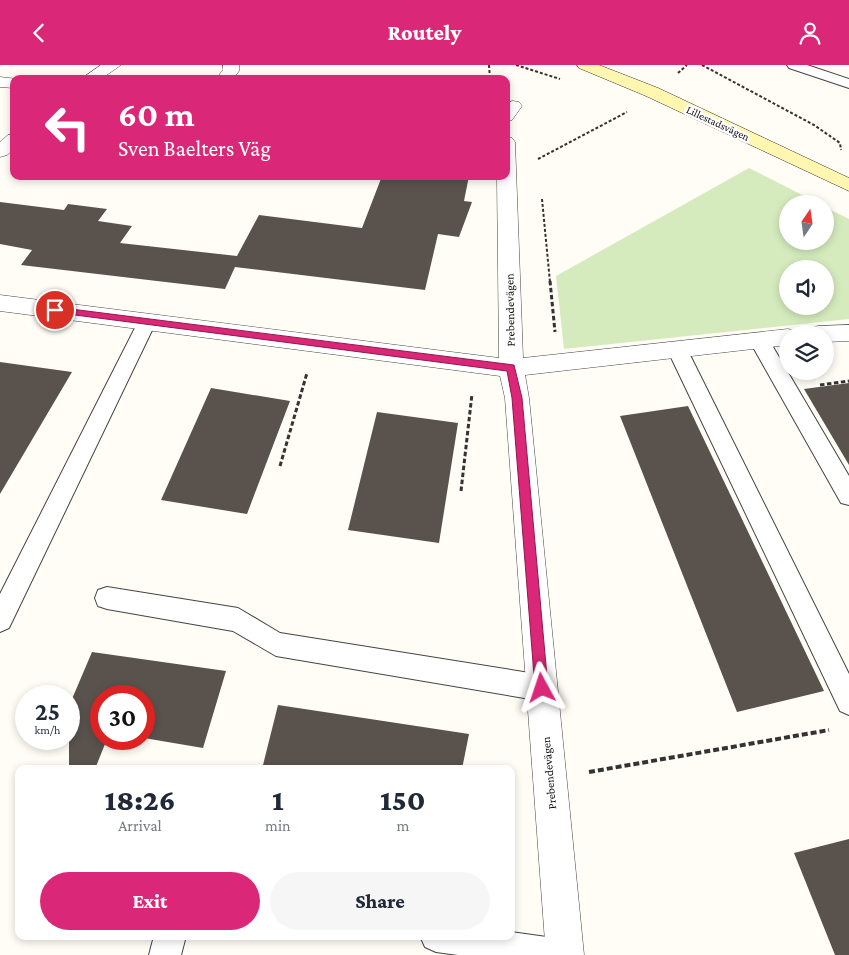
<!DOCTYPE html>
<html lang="en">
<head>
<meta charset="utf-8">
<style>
	:root { --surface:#fff; --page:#f6f6f7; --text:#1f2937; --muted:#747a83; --accent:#db2777 }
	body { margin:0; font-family:"Crimson Pro",serif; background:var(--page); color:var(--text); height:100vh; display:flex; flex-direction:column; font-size:19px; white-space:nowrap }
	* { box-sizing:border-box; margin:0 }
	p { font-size:16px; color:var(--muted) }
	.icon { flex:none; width:28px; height:28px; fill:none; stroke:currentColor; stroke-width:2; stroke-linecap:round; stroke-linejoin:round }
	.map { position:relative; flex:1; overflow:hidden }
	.sheet { position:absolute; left:15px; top:700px; width:500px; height:175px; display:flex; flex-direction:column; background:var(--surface); border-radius:10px; box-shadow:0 2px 8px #0003 }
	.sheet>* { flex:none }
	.guide { position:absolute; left:10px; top:10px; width:500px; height:105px; border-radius:10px; box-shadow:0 2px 8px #0003; background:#db2777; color:#fff; overflow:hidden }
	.needle { width:32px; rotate:13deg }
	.controls { position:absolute; left:779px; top:130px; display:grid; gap:10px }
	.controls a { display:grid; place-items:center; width:55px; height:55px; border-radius:50%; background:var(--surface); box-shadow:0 2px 8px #0003; font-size:25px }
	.speed { position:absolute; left:15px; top:620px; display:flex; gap:10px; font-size:25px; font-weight:700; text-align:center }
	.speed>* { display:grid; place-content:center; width:65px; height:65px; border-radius:50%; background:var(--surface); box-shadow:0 2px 8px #0003; line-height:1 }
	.speed small { font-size:12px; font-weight:400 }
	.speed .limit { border:8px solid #d22; background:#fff; color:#111 }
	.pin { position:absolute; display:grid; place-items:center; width:42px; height:42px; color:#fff; margin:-21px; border:2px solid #fff; border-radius:50%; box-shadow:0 1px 5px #0007 }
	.me { position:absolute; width:55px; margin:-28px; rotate:355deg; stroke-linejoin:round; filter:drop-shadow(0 0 4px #0008) }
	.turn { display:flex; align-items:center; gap:18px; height:105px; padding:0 25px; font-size:22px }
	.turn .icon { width:65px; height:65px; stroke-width:2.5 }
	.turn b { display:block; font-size:35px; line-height:42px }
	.eta { display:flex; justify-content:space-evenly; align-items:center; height:85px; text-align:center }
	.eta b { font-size:30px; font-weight:800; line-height:35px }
	.cta { display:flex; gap:10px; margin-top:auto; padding:10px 25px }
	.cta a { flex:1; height:58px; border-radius:30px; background:var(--accent); color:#fff; font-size:20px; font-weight:800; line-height:58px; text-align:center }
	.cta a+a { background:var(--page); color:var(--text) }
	header { display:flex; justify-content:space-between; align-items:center; height:65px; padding:0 25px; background:var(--accent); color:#fff; font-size:22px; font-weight:800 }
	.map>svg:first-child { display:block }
	.green { fill:#d5ebbd; fill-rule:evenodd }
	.building { fill:#5a524d }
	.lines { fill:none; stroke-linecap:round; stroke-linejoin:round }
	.service-casing { stroke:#444; stroke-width:2 }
	.minor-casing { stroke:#444; stroke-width:1 }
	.secondary-casing { stroke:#333; stroke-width:1 }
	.path-far2 { stroke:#333; stroke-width:2; stroke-dasharray:3 2; stroke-linecap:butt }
	.path-far1 { stroke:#333; stroke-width:3; stroke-dasharray:4.5 2.5; stroke-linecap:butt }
	.path { stroke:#333; stroke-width:4; stroke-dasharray:6 3; stroke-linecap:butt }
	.service { fill:#fff; fill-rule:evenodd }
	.minor { fill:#fff; fill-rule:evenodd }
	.secondary { fill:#fff6b0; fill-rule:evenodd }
	.route { fill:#db2777; stroke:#8e194d }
	.labels { text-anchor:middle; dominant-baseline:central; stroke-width:5; stroke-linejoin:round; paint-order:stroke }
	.far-street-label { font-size:11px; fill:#111; stroke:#fff }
	.street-label { font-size:12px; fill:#111; stroke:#fff }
</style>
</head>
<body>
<header><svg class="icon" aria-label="back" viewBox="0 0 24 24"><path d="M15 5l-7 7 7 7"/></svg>Routely<svg class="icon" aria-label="person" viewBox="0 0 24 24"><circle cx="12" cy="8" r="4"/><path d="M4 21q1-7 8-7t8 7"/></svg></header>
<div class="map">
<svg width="849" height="890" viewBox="0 0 849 890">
	<rect width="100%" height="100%" fill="#fffdf5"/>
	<path class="green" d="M749 103 820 139H788V176H825V142L849 154V254L564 284 556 211ZM788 204H825V241H788Z"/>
	<path class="building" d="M382 111H469L464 136 472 137 459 172 438 169 425 225 235 202 225 224 21 200 32 185 0 179V137L64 145 68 139 107 144 98 156 132 161 120 178 237 191 259 150 362 163Z
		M0 297 72 307 0 429Z
		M849 318V400L804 324Z
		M211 323 290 336 247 449 161 435Z
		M688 341 824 626 737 647 620 351Z
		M377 347 458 358 439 478 348 465Z
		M92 587 226 606 203 683 144 673V631H101V674H107L95 704H69V641Z
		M278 640 469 669 462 704H262Z
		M849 774V890H835L794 788Z"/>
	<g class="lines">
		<g class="service-casing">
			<path id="service" d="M787 0H807L849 14V23L789 3Z
				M147 250 154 252 156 257 9 563 0 567V529L138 257 140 252Z
				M759 268 766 270 849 411V440L841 438 749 275 752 270Z
				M677 277 684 279 687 284 849 609V650L840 646 667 284 670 279Z
				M107 522 238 543 280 568 542 610 551 614 555 623 551 632 542 636 276 591 233 566 107 544 98 541 95 533 98 525Z
				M511 867 561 874 572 879 577 890H458L436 887 425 882 420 871H511Z
				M154 871H186L181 890H149Z"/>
		</g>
		<g class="minor-casing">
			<path id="minor" d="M101 0H121L101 14H81Z
				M223 0H239V6L233 14H216L223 5Z
				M0 12 17 14H14V23L0 22Z
				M513 36 519 37 522 41 512 55 506 56V38Z
				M14 69V84L7 90 0 92V77L8 70Z
				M506 72 512 73 515 77 523 293 788 264 796 266 798 269H788V280L525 310 529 333 584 890H546L505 333 500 311 0 246V230L499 293 497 111H506Z
				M849 260V276L825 277V269H807L810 263 818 261Z"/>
		</g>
		<g class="secondary-casing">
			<path id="secondary" d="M577 0H599L658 23 849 113V126L646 31 579 3Z"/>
		</g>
		<path class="path-far2" d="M489 0 490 14
			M516 0 560 14
			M702 0 814 60 840 78 841 85
			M678 8 687 0
			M538 94 627 47
			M542 134 550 217"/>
		<path class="path-far1" d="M550 216 555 267
			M820 320 849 316
			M280 401 307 308
			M461 426 472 329"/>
		<path class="path" d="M589 707 829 665"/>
		<use href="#service" class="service"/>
		<use href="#minor" class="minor"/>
		<use href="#secondary" class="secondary"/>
	</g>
	<path class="route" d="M55 242 514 300 522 333 548 623 546 628 542 630 537 628 535 623 512 333 507 306 52 247V243Z"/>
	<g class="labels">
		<g class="far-street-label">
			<text transform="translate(718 58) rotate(25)">Lillestadsvägen</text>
		</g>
		<g class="street-label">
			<text transform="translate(510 245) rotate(-91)">Prebendevägen</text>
			<text transform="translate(549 708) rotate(-95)">Prebendevägen</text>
		</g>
	</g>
</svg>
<div class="controls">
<a><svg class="needle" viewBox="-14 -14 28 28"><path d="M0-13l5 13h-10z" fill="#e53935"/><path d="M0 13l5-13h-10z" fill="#747a83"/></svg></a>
<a><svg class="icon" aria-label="sound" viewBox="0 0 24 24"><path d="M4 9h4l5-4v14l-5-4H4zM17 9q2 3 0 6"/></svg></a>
<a><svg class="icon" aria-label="layers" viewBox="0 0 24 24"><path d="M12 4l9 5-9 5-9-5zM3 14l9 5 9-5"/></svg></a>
</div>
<div class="speed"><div>25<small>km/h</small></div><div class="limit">30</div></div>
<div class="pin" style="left:55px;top:245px;background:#d93025"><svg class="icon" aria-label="arrive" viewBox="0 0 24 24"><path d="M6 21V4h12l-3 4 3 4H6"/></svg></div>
<svg class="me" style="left:542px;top:623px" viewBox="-20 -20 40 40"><path d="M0-17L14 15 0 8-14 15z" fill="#db2777" stroke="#fff" stroke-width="4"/></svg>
<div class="guide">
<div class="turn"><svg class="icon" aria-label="left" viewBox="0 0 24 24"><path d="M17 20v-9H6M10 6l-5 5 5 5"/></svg><div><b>60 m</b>Sven Baelters Väg</div></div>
</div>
<section class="sheet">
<div class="eta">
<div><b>18:26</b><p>Arrival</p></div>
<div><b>1</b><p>min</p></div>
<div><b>150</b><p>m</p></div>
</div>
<div class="cta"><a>Exit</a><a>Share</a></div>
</section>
</div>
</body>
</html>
